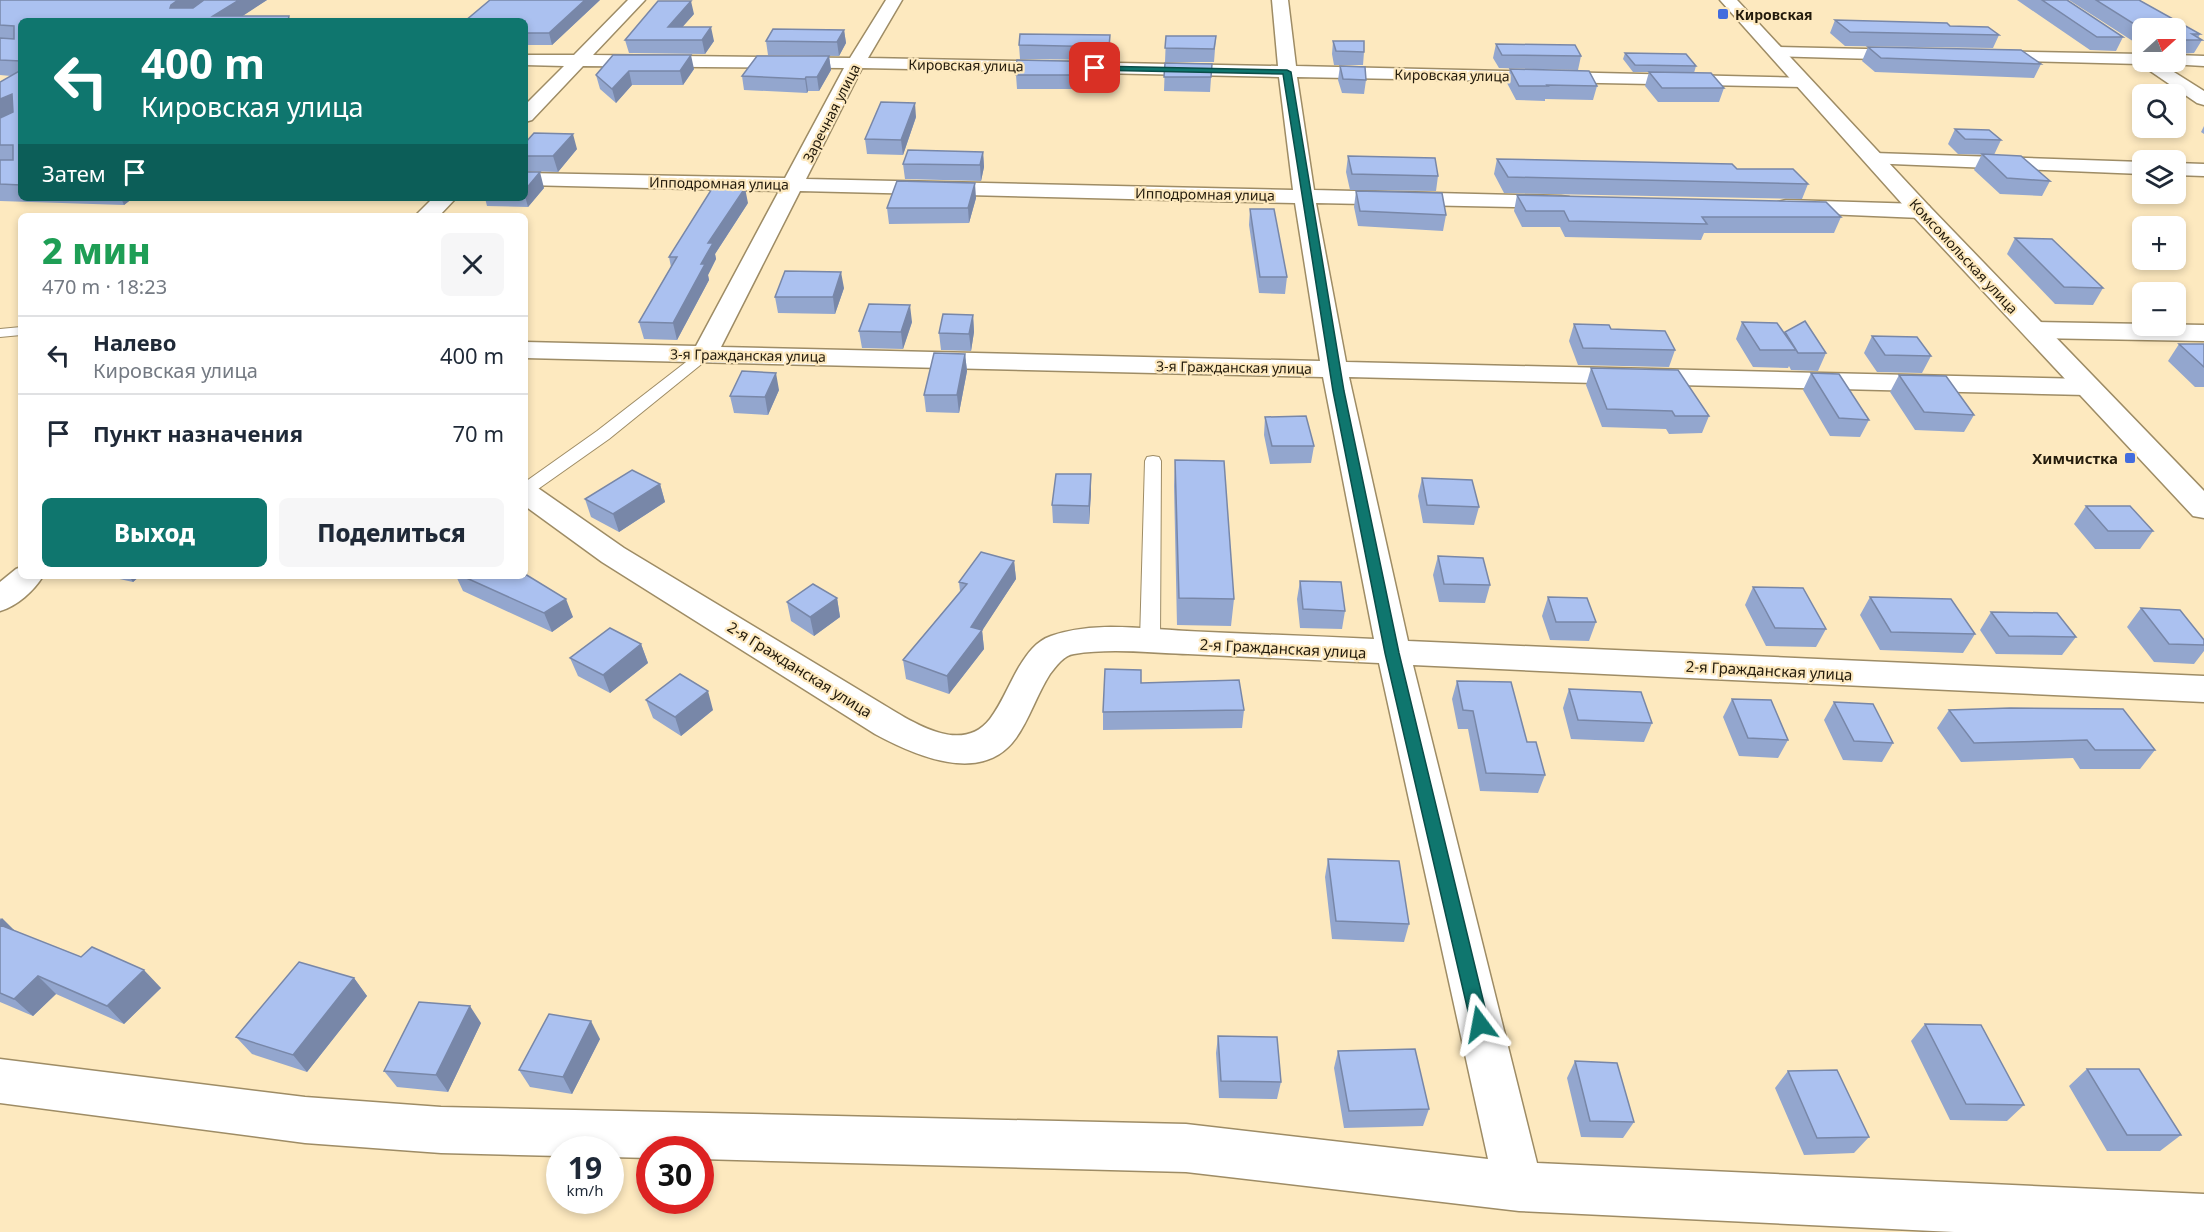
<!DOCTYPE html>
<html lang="ru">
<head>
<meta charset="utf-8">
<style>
	:root { --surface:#fff; --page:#f6f6f7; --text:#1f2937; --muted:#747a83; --line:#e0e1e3; --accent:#0f766e }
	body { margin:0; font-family:"Noto Sans",sans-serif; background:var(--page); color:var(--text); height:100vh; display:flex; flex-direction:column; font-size:22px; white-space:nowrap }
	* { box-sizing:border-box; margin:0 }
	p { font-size:20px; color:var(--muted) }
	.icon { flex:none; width:33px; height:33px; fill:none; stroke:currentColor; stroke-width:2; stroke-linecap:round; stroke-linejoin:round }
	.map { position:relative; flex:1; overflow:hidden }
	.details { position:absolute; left:18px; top:213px; width:510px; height:366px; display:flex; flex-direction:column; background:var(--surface); border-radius:9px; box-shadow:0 3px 9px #0003 }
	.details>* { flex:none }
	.guide { position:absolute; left:18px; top:18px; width:510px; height:183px; border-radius:9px; box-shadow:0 3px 9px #0003; background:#0f766e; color:#fff; overflow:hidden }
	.needle { width:39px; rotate:69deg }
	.buttons { position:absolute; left:2132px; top:18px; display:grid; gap:12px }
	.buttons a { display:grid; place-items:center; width:54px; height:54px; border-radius:9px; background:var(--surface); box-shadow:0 3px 9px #0003; font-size:30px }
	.speed { position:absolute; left:546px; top:1136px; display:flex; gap:12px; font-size:30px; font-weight:700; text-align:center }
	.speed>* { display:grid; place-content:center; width:78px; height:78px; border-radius:50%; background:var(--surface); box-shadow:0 3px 9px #0003; line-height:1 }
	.speed small { font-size:15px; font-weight:400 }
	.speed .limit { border:9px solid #d22; background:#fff; color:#111 }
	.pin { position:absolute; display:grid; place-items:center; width:51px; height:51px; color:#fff; margin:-26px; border-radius:12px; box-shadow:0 3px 9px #0006 }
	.me { position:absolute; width:66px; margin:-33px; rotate:347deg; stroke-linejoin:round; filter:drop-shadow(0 0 4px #0008) }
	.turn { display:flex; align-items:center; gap:21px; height:126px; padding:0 24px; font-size:27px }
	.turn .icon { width:78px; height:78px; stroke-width:2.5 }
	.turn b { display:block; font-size:42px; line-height:51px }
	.then { display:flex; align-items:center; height:57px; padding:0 24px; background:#0003; gap:12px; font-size:22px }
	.round { display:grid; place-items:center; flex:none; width:63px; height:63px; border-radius:9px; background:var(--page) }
	.overview { display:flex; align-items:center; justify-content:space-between; height:102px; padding:0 24px }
	h1 { font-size:36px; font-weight:800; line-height:45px; color:#1e9e55 }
	.cta { display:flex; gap:12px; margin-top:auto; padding:12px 24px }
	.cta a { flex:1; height:69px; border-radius:9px; background:var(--accent); color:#fff; font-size:24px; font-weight:800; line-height:69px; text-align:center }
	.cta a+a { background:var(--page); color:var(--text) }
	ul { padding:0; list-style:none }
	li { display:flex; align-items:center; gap:18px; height:78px; padding:0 24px; border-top:2px solid var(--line) }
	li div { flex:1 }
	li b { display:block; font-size:22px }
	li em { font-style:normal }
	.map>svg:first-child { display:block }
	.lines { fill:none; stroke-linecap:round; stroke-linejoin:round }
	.service-casing { stroke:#9e8c65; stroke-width:2 }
	.minor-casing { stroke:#9e8c65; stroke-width:3 }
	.secondary-casing { stroke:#9e8c65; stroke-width:3 }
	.service { fill:#fff; fill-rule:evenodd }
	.minor { fill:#fff; fill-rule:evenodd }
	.secondary { fill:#fff; fill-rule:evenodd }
	.wall { fill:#93a6ce }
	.shaded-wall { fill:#7887a8 }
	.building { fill:#abc1f0; stroke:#7887a8; stroke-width:1.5 }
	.route { fill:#0f766e; stroke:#0a4d48; stroke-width:1.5 }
	.poi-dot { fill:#426cde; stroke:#fde9bf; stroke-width:2 }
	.labels { text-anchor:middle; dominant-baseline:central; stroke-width:4.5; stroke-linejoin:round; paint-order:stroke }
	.far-poi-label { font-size:14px; font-weight:bold; fill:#231b0c; stroke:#fde9bf; text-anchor:start }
	.far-street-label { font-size:14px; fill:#231b0c; stroke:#fde9bf }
	.poi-label { font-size:15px; font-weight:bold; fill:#231b0c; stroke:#fde9bf; text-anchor:end }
	.street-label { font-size:15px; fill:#231b0c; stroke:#fde9bf }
</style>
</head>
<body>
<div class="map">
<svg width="2204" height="1232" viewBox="0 0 2204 1232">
	<rect width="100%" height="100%" fill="#fde9bf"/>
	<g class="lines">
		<g class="service-casing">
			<path id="service" d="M21 327V335L0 337V329Z
				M704 350 709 352 712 355 709 358 609 439 531 494 525 495V482L597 431 699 352Z
				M1153 456 1159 457 1161 461 1160 641 1157 646 1150 648 1143 646 1140 641 1145 461 1147 457Z"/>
		</g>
		<g class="minor-casing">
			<path id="minor" d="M628 0H645L593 55 850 58 886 0H902L868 58 1278 66 1272 0H1288L1296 66 1809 78 1812 82 1809 86 1803 87 1297 77 1314 190 1561 196 1569 197 1572 202 1569 207 1561 208 1316 203 1346 362 2086 379 2095 381 2099 387 2095 393 2086 395 1349 377 1408 641 2204 676V702L1413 665 1537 1163 2204 1194V1232H1954L1519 1211 1186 1172 700 1159V1149H650V1158L610 1157V1149H560V1156L441 1153 305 1143 0 1103V1059L305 1097 441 1107 1186 1124 1488 1159 1379 663C1315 660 1251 657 1188 654 1151 653 1111 648 1074 654 1064 655 1056 666 1050 674 1037 694 1030 718 1016 738 982 786 914 755 875 734L602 562 525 506V483L535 486 624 548 884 705C914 723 962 755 990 719 1002 703 1009 684 1019 667 1027 654 1036 641 1051 636 1093 621 1143 629 1187 631 1249 634 1311 636 1374 639L1323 377 525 358V342L696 346 779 191 525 185V173L785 178 844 68 583 66 532 120 525 122V105L564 66 525 65V55H574ZM862 68 1279 77 1293 190 806 179ZM800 191 1295 203 1320 361 721 347Z
				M1777 47 1910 50 1916 51 1919 55 1916 59 1910 60 1771 56 1768 52 1771 48Z
				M1986 51 2142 54V62H2158L2204 91V105L2197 103 2140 64 1980 60 1977 56 1980 52Z
				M2175 55 2204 56V66L2169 64 2167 62H2175Z
				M1874 153 2142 162V174L1867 163 1864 159 1867 155Z
				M2175 163 2204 164V176L2175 175Z
				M433 198H456L439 216H415Z
				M1786 200 1921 204 1929 206 1932 211 1929 216 1921 218 1778 212 1775 207 1778 202Z
				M2034 322 2204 325V341L2034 338 2025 335 2021 330 2025 325Z
				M21 567V576H43C34 591 17 606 0 611V582L16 569Z"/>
		</g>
		<g class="secondary-casing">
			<path id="secondary" d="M1720 0H1737L1929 206 2204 491V518L2193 516 1913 216Z"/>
		</g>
		<use href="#service" class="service"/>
		<use href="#minor" class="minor"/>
		<use href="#secondary" class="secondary"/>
	</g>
	<path class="wall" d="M0 0H267L242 16 21 21V198H133L124 205 0 201V82L11 76 0 75Z
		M600 0 552 45H525V21Z
		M2017 0H2067L2123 37 2116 51 2090 50Z
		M2069 0H2139L2200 34 2198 38 2202 40 2194 53 2175 54V28H2142V47Z
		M694 14 682 27 714 41 705 54 629 53 625 40Z
		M1835 20 1950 26 1999 35 1993 48 1845 46 1830 33Z
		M844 30 846 43 839 56 768 55 766 41Z
		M1110 35V48L1109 60 1020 59 1019 45Z
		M1166 36H1216L1214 62H1165Z
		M1333 41 1364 52 1363 65H1334L1332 54Z
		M1496 44 1581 56 1578 70 1499 68 1493 58Z
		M1868 47 2041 64 2034 78 1875 72 1862 61Z
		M1625 53 1696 66 1694 73 1724 88 1719 102H1658L1645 86 1649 72H1656H1633L1623 59Z
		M613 55 694 69 683 85H632L616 103 600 89 596 75Z
		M829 56 831 70 819 91H808L807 93 744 90 742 76Z
		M1106 62V76L1105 89H1017L1016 75Z
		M1165 63 1212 64 1210 92 1164 91Z
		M1340 66 1366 80 1364 94 1342 93 1338 80Z
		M1510 69 1597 86 1593 100 1545 99V101L1516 100 1507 83Z
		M916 117 903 155 867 154 865 139Z
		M2204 126V134L2201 132Z
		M1955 129 2001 140 1994 155 1958 154 1948 144Z
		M525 143 577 149 558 172 525 171Z
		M983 152 984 167 981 181 905 179 903 164Z
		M1982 154 2050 181 2042 196 2000 194 1974 170Z
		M1348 156 1438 176 1436 191 1350 190 1346 172Z
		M1497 159 1808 184 1802 199 1504 193 1494 174Z
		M525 172 544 188 528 207 487 206 485 198H525Z
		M1356 191 1446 215 1443 231 1358 226 1354 207Z
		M1517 195 1841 217 1834 233H1704L1701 240 1565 237 1560 227H1522L1514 211Z
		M976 198 969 223 889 224 887 208Z
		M748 203 715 254 716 259 708 275 709 280 677 340 644 339 639 322 671 267 669 257Z
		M1250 209 1287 277 1285 294 1259 293 1249 225Z
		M2015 238 2103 288 2093 305 2055 304 2007 254Z
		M844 288 835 314 778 313 775 297Z
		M973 315 974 332 971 351 941 350 939 333Z
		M912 322 903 349 862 348 859 331Z
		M1742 322 1785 334V332L1826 353 1818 371 1791 370 1789 366 1788 368 1753 367 1736 339Z
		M1574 324 1675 350 1669 367 1578 365 1569 341Z
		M1872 336 1931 356 1922 373 1877 372 1864 353Z
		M2179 344H2204V387H2195L2168 361Z
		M965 354 967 371 959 413 926 412 924 395Z
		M1591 368 1709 416 1702 433 1669 434 1666 429 1602 427 1586 385Z
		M1811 373 1869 420 1860 437 1830 436 1803 390Z
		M1899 375 1974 415 1964 432 1915 430 1890 392Z
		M779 390 768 415 734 413 730 396Z
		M1265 417 1314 446 1311 463 1270 464 1264 435Z
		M1175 460 1234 599 1231 626 1177 625 1174 486Z
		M1091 474V492L1089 524 1053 523 1052 505Z
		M1422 478 1479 507 1474 525 1423 523 1418 496Z
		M660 484 665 502 619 532 591 517 585 499Z
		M2086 506 2153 531 2140 549H2095L2074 524Z
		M1438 556 1490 585 1485 603 1439 602 1433 575Z
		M1014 561 1016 579 982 630 984 649 949 694 906 679 903 660 960 591 959 582Z
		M106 576H140L133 582Z
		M456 576H525L573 617 552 632 463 591Z
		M1300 581 1345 611 1342 629 1300 628 1297 599Z
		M1753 587 1826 629 1816 647 1766 646 1745 605Z
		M1548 597 1596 622 1589 641 1550 640 1542 616Z
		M1870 597 1975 634 1963 653 1880 650 1860 615Z
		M837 598 840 617 814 636 791 621 787 602Z
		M2141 608 2204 640V651L2194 664 2154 662 2127 627Z
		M1991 612 2076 637 2062 655 1996 654 1980 630Z
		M641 644 648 663 610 693 578 676 570 658Z
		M1457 681 1527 742 1545 775 1538 793 1480 791 1468 729H1458L1452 699Z
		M1141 683 1244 710 1242 728 1103 730V712Z
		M1569 689 1652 723 1644 742 1571 739 1563 708Z
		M1732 699 1788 740 1778 758 1739 756 1723 717Z
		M646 700 713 710 681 736 653 718Z
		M1834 702 1893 743 1882 762 1843 760 1824 720Z
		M1949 710 2155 750 2140 769H2080L2073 758 1961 762 1937 728Z
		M1328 859 1409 924 1404 942 1332 939 1325 877Z
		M0 918 15 931 161 988 124 1024 56 994 33 1016 0 1002Z
		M354 978 367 996 307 1072 252 1054 236 1037Z
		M481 1023 448 1092 397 1087 384 1071Z
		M1925 1024 2024 1105 2007 1121 1950 1120 1911 1041Z
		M1218 1036 1281 1082 1277 1099 1219 1098 1216 1053Z
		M600 1039 572 1094 530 1087 519 1070Z
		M1338 1051 1429 1109 1423 1126 1344 1128 1334 1068Z
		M1575 1061 1634 1122 1623 1138 1581 1137 1567 1078Z
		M2087 1069 2181 1135 2160 1151H2107L2069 1086Z
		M1788 1071 1869 1137 1854 1153 1804 1155 1775 1088Z"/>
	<path class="shaded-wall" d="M178 0H206L177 21 170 8 171 5Z
		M239 0H267L235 21 213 16Z
		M585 0H600L552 45 549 33Z
		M691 1 694 14 671 40 668 27Z
		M711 27 714 41 705 54 702 40Z
		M844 30 846 43 839 56 837 42Z
		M1110 35V48L1109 60V47Z
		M691 55 694 69 683 85 680 71Z
		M829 56 831 70 819 91 817 77Z
		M1106 62V76L1105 89V75Z
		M629 71 632 85 616 103 612 89Z
		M806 77 808 91 807 93 805 79Z
		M12 94 21 109 0 120V99Z
		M915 103 916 117 903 155 901 140Z
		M573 134 577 149 558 172 553 156Z
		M983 152 984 167 981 181 980 165Z
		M540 172 544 188 528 207 525 196V190Z
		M975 183 976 198 969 223 968 208Z
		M745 188 748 203 715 254 716 259 708 275 709 280 677 340 673 323 701 264 708 243Z
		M121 198H133L124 205Z
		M841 272 844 288 835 314 833 297Z
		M910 305 912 322 903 349 901 332Z
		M973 315 974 332 971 351 969 334Z
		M965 354 967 371 959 413 957 395Z
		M776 373 779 390 768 415 765 397Z
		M1091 474V492L1089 524V506Z
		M660 484 665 502 619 532 613 514Z
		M1014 561 1016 579 980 634 982 630 984 649 949 694 947 676 971 627Z
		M129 576H140L133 582Z
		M837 598 840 617 814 636 810 617Z
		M566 599 573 617 552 632 544 613Z
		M641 644 648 663 610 693 603 675Z
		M708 691 713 710 681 736 675 717Z
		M2 918 20 936 0 928V920Z
		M144 970 161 988 124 1024 107 1006Z
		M38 976 56 994 33 1016 14 999Z
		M354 978 367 996 307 1072 293 1055Z
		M470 1006 481 1023 448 1092 436 1075Z
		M591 1021 600 1039 572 1094 563 1077Z"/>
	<path class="building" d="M0 0H178L171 5 170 8H193L204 0H239L213 16H289L288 21H21V61L0 60V38L14 39V26L0 25Z
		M490 0H585L549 33H525V21H465Z
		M2042 0H2067L2123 37H2097Z
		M2096 0H2139L2200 34H2192L2202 40H2175V28L2142 29Z
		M658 1H691L668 27H711L702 40H625Z
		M1835 20 1947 23 1950 26 1988 27 1999 35 1850 32Z
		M773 29 844 30 837 42 766 41Z
		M1020 34 1110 35 1109 47 1019 45Z
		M1166 36H1216L1214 49 1165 48Z
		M1333 41H1364V52L1336 51Z
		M1496 44 1575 45 1581 56 1502 55Z
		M1868 47 2021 50 2041 64 1881 58Z
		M1625 53 1686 54 1696 66 1635 65Z
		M613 55H691L680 71H629L612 89 596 75Z
		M757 56H829L817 77H806L805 79 742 76Z
		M1017 60 1106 62 1105 75H1016Z
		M1165 63 1212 64 1211 77H1164Z
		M1340 66 1365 67 1366 80 1343 79Z
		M1510 69 1589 71 1597 86 1547 85 1548 86H1519Z
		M21 70V185L0 184V160H13V145H0V118L13 112 12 94 0 99V82Z
		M1649 72 1711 73 1724 88H1662Z
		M881 102 915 103 901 140 865 139Z
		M1955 129 1989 130 2001 140 1965 139Z
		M534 133 573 134 553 156H525V143Z
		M908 150 983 152 980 165 903 164Z
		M1982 154 2021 156 2050 181 2007 178Z
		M1348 156 1435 158 1438 176 1352 174Z
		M1497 159 1732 164 1737 169H1793L1808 184 1508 177Z
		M525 172H540L525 190Z
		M897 181 975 183 968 208H887Z
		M713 187 745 188 708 243H713L701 264H705L673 323 639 322 677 257H669Z
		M1356 191 1442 193 1446 215 1360 211Z
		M1517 195 1826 202 1841 217H1702L1707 224 1569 221 1564 211H1526Z
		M1250 209H1274L1287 277H1260Z
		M2015 238 2052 239 2103 288 2064 287Z
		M785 271 841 272 833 297H775Z
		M869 304 910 305 901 332 859 331Z
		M943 314 973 315 969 334 939 333Z
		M1805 321 1826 353H1798L1785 332Z
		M1742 322 1777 323 1796 350H1760Z
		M1574 324 1609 325 1611 329 1665 331 1675 350 1583 348Z
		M1872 336 1917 337 1931 356 1885 355Z
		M2179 344H2204V367Z
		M934 353 965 354 957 395H924Z
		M1591 368 1678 370 1709 416H1675L1672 411 1607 409Z
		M742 371 776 373 765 397 730 396Z
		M1811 373 1839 374 1869 420 1839 418Z
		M1899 375 1946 376 1974 415 1924 412Z
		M1306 416 1314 446H1272L1265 417Z
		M1175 460 1224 461 1234 599 1179 598Z
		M632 470 660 484 613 514 585 499Z
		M1056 474H1091L1089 506 1052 505Z
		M1422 478 1472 480 1479 507 1427 505Z
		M2086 506H2130L2153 531H2108Z
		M981 552 1014 561 971 627 982 630 947 676 903 660 967 584 959 582Z
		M1438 556 1483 558 1490 585 1444 584Z
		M525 574 566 599 544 613 462 576H525Z
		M1300 581 1341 582 1345 611 1303 609Z
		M813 584 837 598 810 617 787 602Z
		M1753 587 1803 588 1826 629 1775 628Z
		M1548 597 1587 598 1596 622H1556Z
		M1870 597 1951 599 1975 634 1891 632Z
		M2141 608 2180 610 2204 640V645L2169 644Z
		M1991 612 2057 613 2076 637 2009 636Z
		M610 628 641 644 603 675 570 658Z
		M1105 669 1141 670V683L1239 680 1244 710 1103 712Z
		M680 674 708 691 675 717 646 700Z
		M1457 681 1511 682 1527 742H1536L1545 775 1486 773 1473 711 1463 710Z
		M1569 689 1641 692 1652 723 1578 720Z
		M1732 699 1771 700 1788 740 1748 738Z
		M1834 702 1873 704 1893 743 1854 741Z
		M2010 708 2123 709 2155 750H2095L2087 740 1974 743 1949 710Z
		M1328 859 1399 861 1409 924 1336 921Z
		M0 925 81 957 92 947 144 970 107 1006 38 976 14 999 0 993Z
		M299 962 354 978 293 1055 236 1037Z
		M419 1002 470 1006 436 1075 384 1071Z
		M549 1014 591 1021 563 1077 519 1070Z
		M1925 1024 1981 1025 2024 1105 1966 1104Z
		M1218 1036 1277 1037 1281 1082 1221 1081Z
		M1415 1049 1429 1109 1349 1111 1338 1051Z
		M1575 1061 1617 1063 1634 1122 1590 1121Z
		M2087 1069H2139L2181 1135H2127Z
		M1837 1070 1869 1137 1817 1138 1788 1071Z"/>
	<path class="route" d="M1095 66 1287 70 1291 72 1344 391 1399 653 1489 1024 1486 1030 1480 1033 1473 1030 1471 1024 1385 653 1333 391 1283 74 1093 70Z"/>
	<g class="poi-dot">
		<rect x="1717" y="8" width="12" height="12" rx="3"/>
		<rect x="2124" y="452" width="12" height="12" rx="3"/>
	</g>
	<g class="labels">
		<g class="far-poi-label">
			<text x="1735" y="14">Кировская</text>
		</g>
		<g class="far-street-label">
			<text transform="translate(966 65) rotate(1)">Кировская улица</text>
			<text transform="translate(1452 75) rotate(1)">Кировская улица</text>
			<text transform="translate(831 113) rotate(-63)">Заречная улица</text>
			<text transform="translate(719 183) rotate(1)">Ипподромная улица</text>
			<text transform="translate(1205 194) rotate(1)">Ипподромная улица</text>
			<text transform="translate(1964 256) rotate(47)">Комсомольская улица</text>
			<text transform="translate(748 355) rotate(1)">3-я Гражданская улица</text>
			<text transform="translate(1234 367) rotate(1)">3-я Гражданская улица</text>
		</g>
		<g class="poi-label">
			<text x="2118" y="458">Химчистка</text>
		</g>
		<g class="street-label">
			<text transform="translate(1283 648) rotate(3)">2-я Гражданская улица</text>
			<text transform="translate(800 669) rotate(32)">2-я Гражданская улица</text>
			<text transform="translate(1769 670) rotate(3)">2-я Гражданская улица</text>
		</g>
	</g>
</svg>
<div class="buttons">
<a><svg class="needle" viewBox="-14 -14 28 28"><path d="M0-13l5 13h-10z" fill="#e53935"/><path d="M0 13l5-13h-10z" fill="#747a83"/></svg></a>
<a><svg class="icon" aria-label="search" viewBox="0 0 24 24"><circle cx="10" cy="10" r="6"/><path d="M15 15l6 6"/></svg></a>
<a><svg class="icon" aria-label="layers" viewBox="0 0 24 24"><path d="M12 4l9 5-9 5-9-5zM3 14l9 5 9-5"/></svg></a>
<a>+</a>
<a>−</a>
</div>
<div class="speed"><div>19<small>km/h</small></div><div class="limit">30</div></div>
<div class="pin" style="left:1095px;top:68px;background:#d93025"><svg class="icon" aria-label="arrive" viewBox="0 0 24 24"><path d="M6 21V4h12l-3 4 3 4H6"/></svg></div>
<svg class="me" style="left:1480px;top:1024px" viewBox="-20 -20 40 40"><path d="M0-17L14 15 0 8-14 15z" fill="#0f766e" stroke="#fff" stroke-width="4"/></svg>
<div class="guide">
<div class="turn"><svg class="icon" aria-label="left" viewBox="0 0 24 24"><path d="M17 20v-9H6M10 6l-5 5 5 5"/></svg><div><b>400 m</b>Кировская улица</div></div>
<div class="then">Затем<svg class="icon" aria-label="arrive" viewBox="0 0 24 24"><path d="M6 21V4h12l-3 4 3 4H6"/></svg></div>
</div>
<section class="details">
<div class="overview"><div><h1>2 мин</h1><p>470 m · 18:23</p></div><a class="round"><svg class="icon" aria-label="close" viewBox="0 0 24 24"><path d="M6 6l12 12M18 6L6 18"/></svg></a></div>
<ul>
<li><svg class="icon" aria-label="left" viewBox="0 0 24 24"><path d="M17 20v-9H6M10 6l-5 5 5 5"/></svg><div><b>Налево</b><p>Кировская улица</p></div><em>400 m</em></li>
<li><svg class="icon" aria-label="arrive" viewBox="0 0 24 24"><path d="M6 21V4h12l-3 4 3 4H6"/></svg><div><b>Пункт назначения</b></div><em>70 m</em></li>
</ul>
<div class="cta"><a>Выход</a><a>Поделиться</a></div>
</section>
</div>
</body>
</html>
